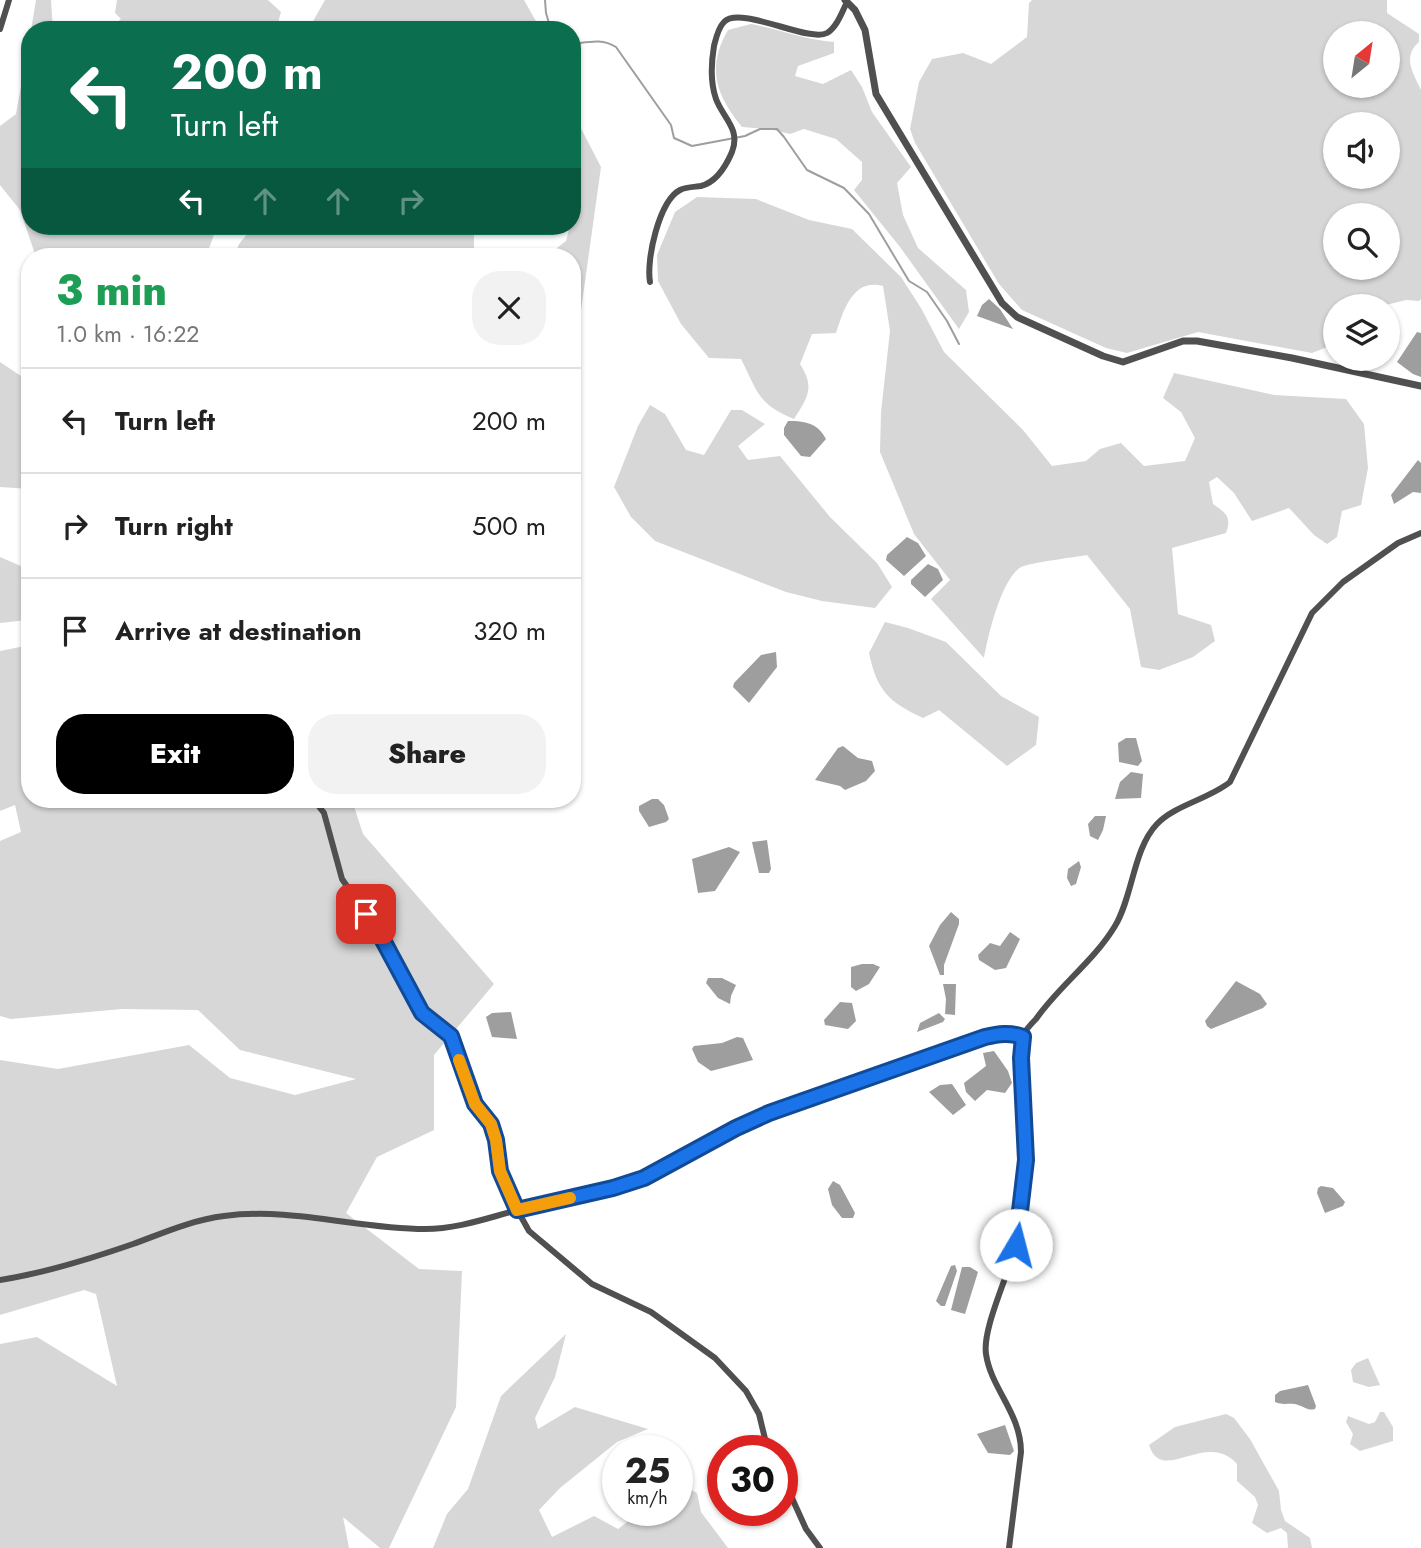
<!DOCTYPE html>
<html lang="en">
<head>
<meta charset="utf-8">
<style>
	:root { --surface:#fff; --page:#f2f2f2; --text:#222; --muted:#767676; --line:#e0e0e0; --accent:#000 }
	body { margin:0; font-family:Jost,sans-serif; background:var(--page); color:var(--text); height:100vh; display:flex; flex-direction:column; font-size:26px; white-space:nowrap }
	* { box-sizing:border-box; margin:0 }
	p { font-size:23px; color:var(--muted) }
	.icon { flex:none; width:38px; height:38px; fill:none; stroke:currentColor; stroke-width:2; stroke-linecap:round; stroke-linejoin:round }
	.map { position:relative; flex:1; overflow:hidden }
	.drawer { position:absolute; left:21px; top:248px; width:560px; height:560px; display:flex; flex-direction:column; background:var(--surface); border-radius:28px; box-shadow:0 2px 5px #0004 }
	.drawer>* { flex:none }
	.top-card { position:absolute; left:21px; top:21px; width:560px; height:214px; border-radius:28px; box-shadow:0 2px 5px #0004; background:#0b6e4f; color:#fff; overflow:hidden }
	.needle { width:46px; rotate:30deg }
	.tools { position:absolute; left:1323px; top:21px; display:grid; gap:14px }
	.tools a { display:grid; place-items:center; width:77px; height:77px; border-radius:50%; background:var(--surface); box-shadow:0 2px 5px #0004; font-size:35px }
	.speed { position:absolute; left:602px; top:1435px; display:flex; gap:14px; font-size:35px; font-weight:700; text-align:center }
	.speed>* { display:grid; place-content:center; width:91px; height:91px; border-radius:50%; background:var(--surface); box-shadow:0 2px 5px #0004; line-height:1 }
	.speed small { font-size:18px; font-weight:400 }
	.speed .limit { border:10px solid #d22; background:#fff; color:#111 }
	.pin { position:absolute; display:grid; place-items:center; width:60px; height:60px; color:#fff; margin:-30px; border-radius:14px; box-shadow:0 4px 10px #0006 }
	.me { position:absolute; width:77px; margin:-38px; rotate:8deg; stroke-linejoin:round; filter:drop-shadow(0 0 5px #0008) }
	.turn { display:flex; align-items:center; gap:24px; height:147px; padding:0 35px; font-size:32px }
	.turn .icon { width:91px; height:91px; stroke-width:2.5 }
	.turn b { display:block; font-size:49px; line-height:60px }
	.lanes { display:flex; align-items:center; height:66px; padding:0 35px; background:#0003; justify-content:center; gap:35px; direction:ltr }
	.lanes .off { opacity:.35 }
	.round { display:grid; place-items:center; flex:none; width:74px; height:74px; border-radius:28px; background:var(--page) }
	.head { display:flex; align-items:center; justify-content:space-between; height:119px; padding:0 35px }
	h1 { font-size:42px; font-weight:800; line-height:52px; color:#1e9e55 }
	.cta { display:flex; gap:14px; margin-top:auto; padding:14px 35px }
	.cta a { flex:1; height:80px; border-radius:28px; background:var(--accent); color:#fff; font-size:28px; font-weight:800; line-height:80px; text-align:center }
	.cta a+a { background:var(--page); color:var(--text) }
	ul { padding:0; list-style:none }
	li { display:flex; align-items:center; gap:21px; height:105px; padding:0 35px; border-top:2px solid var(--line) }
	li div { flex:1 }
	li b { display:block; font-size:26px }
	li em { font-style:normal }
	.map>svg:first-child { display:block }
	.green { fill:#d7d7d7; fill-rule:evenodd }
	.water { fill:#9e9e9e }
	.lines { fill:none; stroke-linecap:round; stroke-linejoin:round }
	.stream { stroke:#9e9e9e; stroke-width:2 }
	.minor { stroke:#505050; stroke-width:6 }
	.tertiary { stroke:#505050; stroke-width:7 }
	.route-casing { stroke:#114b97; stroke-width:18 }
	.route { stroke:#1a73e8; stroke-width:12 }
	.slow { stroke:#f59e0b; stroke-width:12 }
</style>
</head>
<body>
<div class="map">
<svg width="1421" height="1548" viewBox="0 0 1421 1548">
	<rect width="100%" height="100%" fill="#fff"/>
	<path class="green" d="M36 0H51L53 30H31Z
		M117 0H268L281 12 276 30H109L121 19 115 13Z
		M325 0H524L541 30H308Z
		M1032 0H1387V13L1419 34V42C1402 57 1413 73 1421 90V299L1419 301 1406 300 1382 306H1335V344L1312 353 1198 332 1127 353 1106 348 1022 310 999 284 915 143 910 129 919 82 932 59 963 53 991 64 1027 37 1029 3ZM1335 33H1388V86H1335ZM1335 124H1388V177H1335ZM1335 215H1388V268H1335Z
		M751 24C779 29 805 40 834 42V53L798 66 795 76 823 84 851 70 862 87 872 112 911 167 897 183 903 215 918 248 966 290 969 312 959 329 900 247 854 190 862 180V162L836 139 804 129 790 134 769 129 742 127C716 95 706 68 728 30Z
		M30 36V226H217L206 257H36L20 210 0 185V126L16 114Z
		M572 111 601 167 572 375V257H545L566 241 570 226H572L578 198 572 186Z
		M697 197 756 199 809 220 852 229 901 277 921 308 944 352 1023 430 1052 466 1086 461 1100 449 1121 443 1144 466 1185 461 1195 438 1181 412 1163 398 1174 373 1274 395 1346 399 1364 424 1368 468 1361 505 1342 511 1337 537 1327 544 1314 535 1289 508 1252 521 1234 493 1217 477 1209 482 1213 504C1226 513 1232 517 1226 533L1172 548 1178 614 1211 625 1215 641 1193 657 1159 670 1141 667 1130 609 1087 555C1076 557 1029 563 1021 567 1001 579 988 636 984 658L931 599 950 580 914 534 880 452 881 412 890 331 883 286C853 278 844 309 836 333L812 334 800 364C815 387 808 397 794 419 758 404 758 393 741 359L709 358 681 324 658 281 657 255 675 212Z
		M254 226H474V250L483 257H234L239 244Z
		M0 362 30 382V489L0 487Z
		M650 405 665 414 686 450 704 455 731 410H742L765 424 738 446 748 460 780 456 830 517 877 563 892 587 875 608 822 601 786 592 655 541 631 517 614 487 638 426Z
		M0 557 30 570V622L27 620 0 623Z
		M885 622 908 628 946 642 1001 696 1039 717 1036 745 1007 766 939 710 923 718C889 702 877 691 869 653Z
		M30 645V800H352L363 834 494 984 434 1055V1130L377 1157 346 1213 419 1269 462 1271 456 1407 389 1548H380L343 1517 349 1548H0V1344L37 1337 117 1386 96 1294 84 1290 0 1315V1060L58 1069 189 1045 230 1078 295 1095 356 1079 240 1050 198 1010 122 1009 11 1019 0 1016V841L21 832 15 805 0 811V651Z
		M566 1334 555 1377 535 1418 538 1429 575 1407 648 1429 617 1442 560 1488 539 1510 552 1537 594 1516 618 1529 643 1510H677V1486L680 1484 697 1493 701 1512 728 1548H433L447 1514 468 1489 501 1396Z
		M1368 1358 1380 1385 1369 1387 1353 1382 1351 1370 1356 1363Z
		M1380 1412H1384L1393 1427V1441L1360 1451 1350 1444 1353 1434 1346 1422 1348 1416 1369 1424 1375 1422Z
		M1226 1414 1234 1418 1250 1439 1279 1491 1281 1510 1285 1521 1310 1538 1312 1548H1288L1287 1533 1281 1528 1267 1533 1252 1523 1258 1505 1255 1497 1237 1481V1464C1206 1429 1162 1486 1149 1445L1175 1427Z"/>
	<path class="water" d="M989 299 1000 309 1013 329 977 316 982 305Z
		M1417 332 1421 333V377L1413 374 1397 362Z
		M788 421C805 421 818 423 826 439L810 457 801 456 784 435V428Z
		M1418 460 1421 463V493L1413 492 1394 504 1391 495Z
		M907 537 918 543 926 556 904 576 886 560 887 555Z
		M928 564 938 569 943 580 925 597 911 584V580Z
		M776 652 777 667 749 703 733 687 734 683 761 655Z
		M1126 738H1136L1142 761 1138 766 1119 762 1118 743Z
		M843 746 858 758 872 761 875 771 866 781 845 790 840 786 815 780 838 748Z
		M1131 772 1143 774 1141 798 1115 799 1120 782Z
		M652 799H658L664 805 669 819 666 822 649 827 639 811V806Z
		M1095 816H1106L1103 830 1098 840 1090 836 1088 824Z
		M767 840 771 869 769 873H759L752 842Z
		M729 847 740 852 715 891 698 893 692 859Z
		M1079 861 1081 867 1076 884 1071 886 1067 878 1068 869Z
		M951 912 959 919V924L944 965V975H940L929 946 940 925Z
		M1010 932 1020 939 1006 968 995 970 979 960 978 955 990 943 1000 946Z
		M862 964H873L880 967 869 984 856 991 851 987V967Z
		M708 978H722L736 985 731 996 730 1004 718 998 706 983Z
		M1236 981 1260 994 1267 1004 1263 1008 1211 1029 1207 1026 1205 1021Z
		M943 984H956L955 1015 945 1014 946 999Z
		M840 1002 852 1003 856 1021 848 1029 825 1025 824 1020Z
		M511 1012 517 1039 492 1037 486 1017 492 1013Z
		M939 1013 945 1019 943 1022 917 1032 920 1023Z
		M737 1037 743 1038 753 1060 711 1071 698 1062 692 1049 694 1046 722 1043Z
		M994 1051 1008 1071 1012 1083 1005 1093 987 1090 975 1101 966 1092 964 1083 986 1066 983 1053Z
		M952 1084 966 1105 953 1115 929 1092 940 1085Z
		M833 1181 840 1185 855 1213 853 1218H842L832 1205 828 1189Z
		M1321 1186 1333 1188 1345 1202 1343 1206 1325 1213 1317 1193 1318 1188Z
		M955 1265 957 1271 945 1306H941L936 1301 951 1266Z
		M962 1267H970L978 1272 965 1314 951 1310Z
		M1308 1385 1316 1406 1315 1409C1307 1411 1306 1407 1298 1405 1290 1402 1284 1406 1275 1402V1395L1280 1391Z
		M1005 1425 1014 1451 1010 1455 988 1453 977 1434Z"/>
	<g class="lines">
		<path class="stream" d="M545 0 546 13 551 30
			M572 44C589 42 602 38 616 47L671 125 674 138 692 146 745 136 760 129H777L784 137 807 170 844 188 869 214 909 281 927 292 947 321 959 344"/>
		<path class="minor" d="M0 29 9 0
			M650 282C646 260 659 201 680 190 686 187 694 187 701 186 717 182 726 166 732 152 741 129 723 118 716 99 710 82 711 64 714 46 716 38 718 28 724 22 740 5 809 43 827 33 837 27 842 12 847 2
			M314 800 324 813 342 879 378 931 422 1013 451 1036 475 1104 491 1124 496 1141 500 1171 510 1197 529 1231 592 1284 651 1312 715 1358 746 1391 759 1414 768 1451
			M0 1280C45 1273 90 1259 133 1244 163 1233 192 1220 224 1216 292 1207 358 1229 425 1229 458 1229 487 1218 518 1210 561 1199 607 1195 647 1177 689 1159 727 1132 769 1113L985 1037C998 1034 1010 1032 1023 1036
			M782 1476 806 1529 820 1548
			M1009 1548 1021 1452C1021 1413 991 1389 986 1354 982 1327 1011 1271 1016 1242 1021 1215 1026 1185 1026 1157 1025 1121 1017 1082 1023 1046 1024 1043 1022 1039 1023 1036 1025 1030 1032 1023 1036 1019 1059 986 1094 961 1115 926 1133 896 1133 849 1157 824 1175 805 1209 799 1230 782L1312 613 1343 582 1398 543 1421 533"/>
		<path class="tertiary" d="M845 0 855 10 865 30 876 94 1002 303 1017 317 1103 356 1123 362 1183 341H1197L1292 358 1421 386"/>
	</g>
	<g class="lines">
		<g class="route-casing">
			<path id="route" d="M366 914 378 931 422 1013 451 1036 475 1104 491 1124 496 1140 500 1171 517 1210 613 1188 644 1178 736 1128 769 1113 985 1037C998 1034 1010 1032 1023 1037L1021 1058 1026 1160 1016 1245"/>
		</g>
		<use href="#route" class="route"/>
		<path class="slow" d="M459 1060 475 1104 491 1124 496 1140 500 1171 517 1210 570 1198"/>
	</g>
</svg>
<div class="tools">
<a><svg class="needle" viewBox="-14 -14 28 28"><path d="M0-13l5 13h-10z" fill="#e53935"/><path d="M0 13l5-13h-10z" fill="#767676"/></svg></a>
<a><svg class="icon" aria-label="sound" viewBox="0 0 24 24"><path d="M4 9h4l5-4v14l-5-4H4zM17 9q2 3 0 6"/></svg></a>
<a><svg class="icon" aria-label="search" viewBox="0 0 24 24"><circle cx="10" cy="10" r="6"/><path d="M15 15l6 6"/></svg></a>
<a><svg class="icon" aria-label="layers" viewBox="0 0 24 24"><path d="M12 4l9 5-9 5-9-5zM3 14l9 5 9-5"/></svg></a>
</div>
<div class="speed"><div>25<small>km/h</small></div><div class="limit">30</div></div>
<div class="pin" style="left:366px;top:914px;background:#d93025"><svg class="icon" aria-label="arrive" viewBox="0 0 24 24"><path d="M6 21V4h12l-3 4 3 4H6"/></svg></div>
<svg class="me" style="left:1016px;top:1245px" viewBox="-20 -20 40 40"><circle r="19" fill="#fff"/><path d="M0-13L10 11 0 6-10 11z" fill="#1a73e8"/></svg>
<div class="top-card">
<div class="turn"><svg class="icon" aria-label="left" viewBox="0 0 24 24"><path d="M17 20v-9H6M10 6l-5 5 5 5"/></svg><div><b>200 m</b>Turn left</div></div>
<div class="lanes"><svg class="icon" aria-label="left" viewBox="0 0 24 24"><path d="M17 20v-9H6M10 6l-5 5 5 5"/></svg><svg class="icon off" aria-label="ahead" viewBox="0 0 24 24"><path d="M12 20V5M6 11l6-6 6 6"/></svg><svg class="icon off" aria-label="ahead" viewBox="0 0 24 24"><path d="M12 20V5M6 11l6-6 6 6"/></svg><svg class="icon off" aria-label="right" viewBox="0 0 24 24"><path d="M7 20v-9h11M14 6l5 5-5 5"/></svg></div>
</div>
<section class="drawer">
<div class="head"><div><h1>3 min</h1><p>1.0 km · 16:22</p></div><a class="round"><svg class="icon" aria-label="close" viewBox="0 0 24 24"><path d="M6 6l12 12M18 6L6 18"/></svg></a></div>
<ul>
<li><svg class="icon" aria-label="left" viewBox="0 0 24 24"><path d="M17 20v-9H6M10 6l-5 5 5 5"/></svg><div><b>Turn left</b></div><em>200 m</em></li>
<li><svg class="icon" aria-label="right" viewBox="0 0 24 24"><path d="M7 20v-9h11M14 6l5 5-5 5"/></svg><div><b>Turn right</b></div><em>500 m</em></li>
<li><svg class="icon" aria-label="arrive" viewBox="0 0 24 24"><path d="M6 21V4h12l-3 4 3 4H6"/></svg><div><b>Arrive at destination</b></div><em>320 m</em></li>
</ul>
<div class="cta"><a>Exit</a><a>Share</a></div>
</section>
</div>
</body>
</html>
